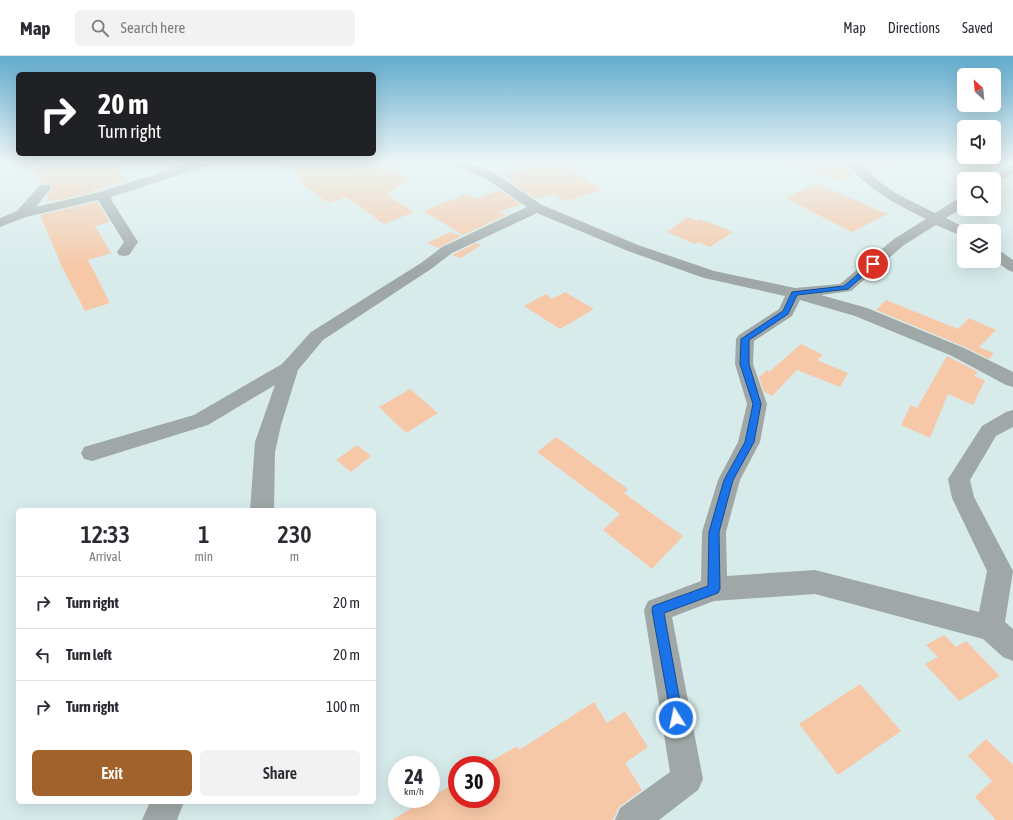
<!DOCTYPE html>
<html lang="en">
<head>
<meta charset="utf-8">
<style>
	:root { --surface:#fff; --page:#f2f2f3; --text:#2b2b33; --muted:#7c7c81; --line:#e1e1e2; --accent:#a2622b }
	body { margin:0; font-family:"Asap Condensed",sans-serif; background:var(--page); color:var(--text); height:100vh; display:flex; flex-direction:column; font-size:15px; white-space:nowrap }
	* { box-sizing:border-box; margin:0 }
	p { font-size:13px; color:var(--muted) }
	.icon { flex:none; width:22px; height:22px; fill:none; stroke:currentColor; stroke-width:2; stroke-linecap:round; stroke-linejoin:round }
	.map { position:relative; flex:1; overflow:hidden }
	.drawer { position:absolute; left:16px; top:452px; width:360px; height:296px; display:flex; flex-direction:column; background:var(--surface); border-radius:6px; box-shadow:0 4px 16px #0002 }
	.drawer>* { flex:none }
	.banner { position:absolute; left:16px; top:16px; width:360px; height:84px; border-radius:6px; box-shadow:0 4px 16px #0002; background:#202124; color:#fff; overflow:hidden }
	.needle { width:26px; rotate:333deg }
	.buttons { position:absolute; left:957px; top:12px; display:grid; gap:8px }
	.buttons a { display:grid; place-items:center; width:44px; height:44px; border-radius:6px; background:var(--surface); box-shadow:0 4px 16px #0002; font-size:20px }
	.speed { position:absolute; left:388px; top:700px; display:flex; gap:8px; font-size:20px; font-weight:700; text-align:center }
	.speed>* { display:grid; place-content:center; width:52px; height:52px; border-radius:50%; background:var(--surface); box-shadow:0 4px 16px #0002; line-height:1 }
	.speed small { font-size:10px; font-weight:400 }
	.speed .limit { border:6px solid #d22; background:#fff; color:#111 }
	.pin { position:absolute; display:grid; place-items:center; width:34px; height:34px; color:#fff; margin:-17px; border:2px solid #fff; border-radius:50%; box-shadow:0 1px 4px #0007 }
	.me { position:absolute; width:44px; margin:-22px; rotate:350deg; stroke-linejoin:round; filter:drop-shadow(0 0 3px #0008) }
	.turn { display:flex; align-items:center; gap:14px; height:84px; padding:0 16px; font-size:18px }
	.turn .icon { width:52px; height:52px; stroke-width:2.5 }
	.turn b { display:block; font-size:28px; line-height:34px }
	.eta { display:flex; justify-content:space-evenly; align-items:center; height:68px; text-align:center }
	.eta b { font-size:24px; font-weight:600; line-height:28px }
	.button { display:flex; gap:8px; margin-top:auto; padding:8px 16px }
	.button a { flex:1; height:46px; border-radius:6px; background:var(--accent); color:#fff; font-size:16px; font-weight:600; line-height:46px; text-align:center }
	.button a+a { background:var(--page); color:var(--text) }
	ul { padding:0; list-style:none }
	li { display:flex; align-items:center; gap:12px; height:52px; padding:0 16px; border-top:1px solid var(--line) }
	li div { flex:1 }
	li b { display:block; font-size:15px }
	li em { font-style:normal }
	header { display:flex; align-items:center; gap:24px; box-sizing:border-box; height:56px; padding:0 20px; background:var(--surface); border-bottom:1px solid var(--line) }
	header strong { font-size:19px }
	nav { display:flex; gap:22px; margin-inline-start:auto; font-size:14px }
	.search { width:280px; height:36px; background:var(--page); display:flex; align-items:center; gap:10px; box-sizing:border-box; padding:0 14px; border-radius:6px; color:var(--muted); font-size:15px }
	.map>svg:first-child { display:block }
	.building { fill:#f6c8a7 }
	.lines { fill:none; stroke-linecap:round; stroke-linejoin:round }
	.minor { fill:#9fa7a7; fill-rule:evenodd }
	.route { fill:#1a73e8; stroke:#114b97 }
</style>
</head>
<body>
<header>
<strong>Map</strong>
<div class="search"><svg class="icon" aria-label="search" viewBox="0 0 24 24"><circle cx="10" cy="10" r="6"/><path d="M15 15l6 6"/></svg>Search here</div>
<nav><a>Map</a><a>Directions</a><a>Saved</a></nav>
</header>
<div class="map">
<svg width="1013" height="764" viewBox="0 0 1013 764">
	<rect width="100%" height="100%" fill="#d8ebeb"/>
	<path class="building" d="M66 105H107L128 124 93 134 94 136 50 146 47 140 52 133 51 129 41 128 34 114Z
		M280 105H377L407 123 387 139 414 156 384 168 346 141 329 147 298 125 304 123Z
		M548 105H558L602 134 565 145 555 138 536 143 513 128 515 127 504 118Z
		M795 105H844L854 118 838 124Z
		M861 105H882L883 109 869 113Z
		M817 128 888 158 852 176 785 142Z
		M500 134 521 148 499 156 506 159 463 179 423 155 466 138 477 143Z
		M97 146 110 166 95 170 111 197 88 204 110 247 85 255 62 211 40 159Z
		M688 161 697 165 700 163 733 176 710 191 698 186 695 188 667 176Z
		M450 176 461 180 438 192 427 187Z
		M476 187 481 189 461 202 452 199Z
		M565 236 594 253 560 273 524 250 546 238 552 243Z
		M886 244 958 273 969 262 996 274 979 291 994 297 989 303 965 291 876 254Z
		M801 288 823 299 817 304 848 317 840 331 797 314 772 340 764 336 759 321 767 314 769 316Z
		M947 300 978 316 974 320 985 324 973 349 948 338 930 382 901 369 911 349 917 352Z
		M410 333 438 357 406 377 379 351Z
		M556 381 628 433 624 437 683 480 652 513 603 474 620 458 537 396Z
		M357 389 371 400 351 416 336 404Z
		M944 579 956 591 966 585 1000 620 959 645 925 608 938 601 926 589Z
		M860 628 901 675 838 719 799 668Z
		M594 646 607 667 625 655 648 691 625 707 642 734 619 751 614 762 612 764H392L427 743H431V741L457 726V743H491V705L517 690 519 694Z
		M986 683 1013 709V764H996L975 741 992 725 968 700Z"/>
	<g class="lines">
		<path class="minor" d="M196 105H215L213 108 111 141 112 145 138 186 129 199 124 200 119 199 117 196 124 186 98 144 26 161 0 171V162L17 155 40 129H50L51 132 36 151 100 136Z
			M447 105H465L493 116 542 149 638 189 714 215 795 232 840 228 894 183 926 163C896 148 866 133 845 105H858L881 127 897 138 935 157 959 142 964 141V151L946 162 969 174 970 175H964V181L936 169 904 189 851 235 821 239 867 252 964 292 1013 316V331L1006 329 952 300 855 260 800 244 792 260 754 285 753 308 767 348 760 386 740 424 726 476 727 520 815 514 979 556 987 515 952 442 948 423 982 370 1006 356 1013 354V371L996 380 970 424 974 441 1013 515 1005 566 1013 573V605L1003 601 983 583 815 538 714 545 672 561 703 723 698 734 659 764H615L620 752 670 716 644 554 648 545 701 525 702 476 718 424 738 386 747 348 735 308 736 283 739 279 779 253 785 240 704 222 628 195 537 157 452 197 431 213 323 284 298 314 281 369 275 396 274 454H250L255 386 275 329 208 369 92 405 84 403 81 397 84 391 194 359 282 308 311 276 421 207 442 191 527 151 485 122 449 108Z
			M1013 109V118L994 128V123H988Z
			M994 193 999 194 1013 204V216L1008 214 994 204Z
			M150 746H184L177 764H142Z"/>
	</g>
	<linearGradient id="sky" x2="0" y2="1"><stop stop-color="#61abcc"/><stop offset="0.5" stop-color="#edf6f6"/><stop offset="1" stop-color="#edf6f6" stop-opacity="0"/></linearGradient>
	<rect width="1013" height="212" fill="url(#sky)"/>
	<path class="route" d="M871 207 877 208 848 233 797 239 788 258 749 284V308L761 348 754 386 733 424 719 476 720 533 718 537 664 557 683 662 681 666 676 668 672 666 652 554 653 550 708 530 709 476 724 424 745 386 753 348 740 308 741 283 783 255 792 236 844 230Z"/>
</svg>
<div class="buttons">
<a><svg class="needle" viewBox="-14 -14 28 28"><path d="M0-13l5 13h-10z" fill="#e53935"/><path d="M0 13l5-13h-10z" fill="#7c7c81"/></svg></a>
<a><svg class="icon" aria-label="sound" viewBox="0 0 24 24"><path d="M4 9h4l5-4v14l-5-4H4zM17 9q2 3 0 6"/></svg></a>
<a><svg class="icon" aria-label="search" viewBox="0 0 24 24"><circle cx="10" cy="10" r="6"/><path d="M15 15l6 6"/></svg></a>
<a><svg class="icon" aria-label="layers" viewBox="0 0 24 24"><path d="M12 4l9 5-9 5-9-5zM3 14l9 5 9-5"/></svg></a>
</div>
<div class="speed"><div>24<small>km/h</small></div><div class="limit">30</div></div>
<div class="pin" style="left:873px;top:208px;background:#d93025"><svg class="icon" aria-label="arrive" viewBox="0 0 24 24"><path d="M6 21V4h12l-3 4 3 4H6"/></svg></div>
<svg class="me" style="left:676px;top:662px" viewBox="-20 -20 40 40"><circle r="17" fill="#1a73e8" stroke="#fff" stroke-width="3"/><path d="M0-11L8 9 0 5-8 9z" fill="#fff"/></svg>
<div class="banner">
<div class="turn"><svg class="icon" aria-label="right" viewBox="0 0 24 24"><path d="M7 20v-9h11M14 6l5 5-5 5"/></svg><div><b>20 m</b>Turn right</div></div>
</div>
<section class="drawer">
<div class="eta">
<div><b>12:33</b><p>Arrival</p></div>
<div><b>1</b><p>min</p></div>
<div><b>230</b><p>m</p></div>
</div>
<ul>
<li><svg class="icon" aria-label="right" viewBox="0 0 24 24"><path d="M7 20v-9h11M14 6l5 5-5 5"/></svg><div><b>Turn right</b></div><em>20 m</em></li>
<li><svg class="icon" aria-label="left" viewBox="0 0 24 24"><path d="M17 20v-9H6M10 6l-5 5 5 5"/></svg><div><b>Turn left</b></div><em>20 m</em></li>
<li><svg class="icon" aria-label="right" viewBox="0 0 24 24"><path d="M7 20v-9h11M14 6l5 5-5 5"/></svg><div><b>Turn right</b></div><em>100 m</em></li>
</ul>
<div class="button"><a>Exit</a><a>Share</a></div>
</section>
</div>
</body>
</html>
